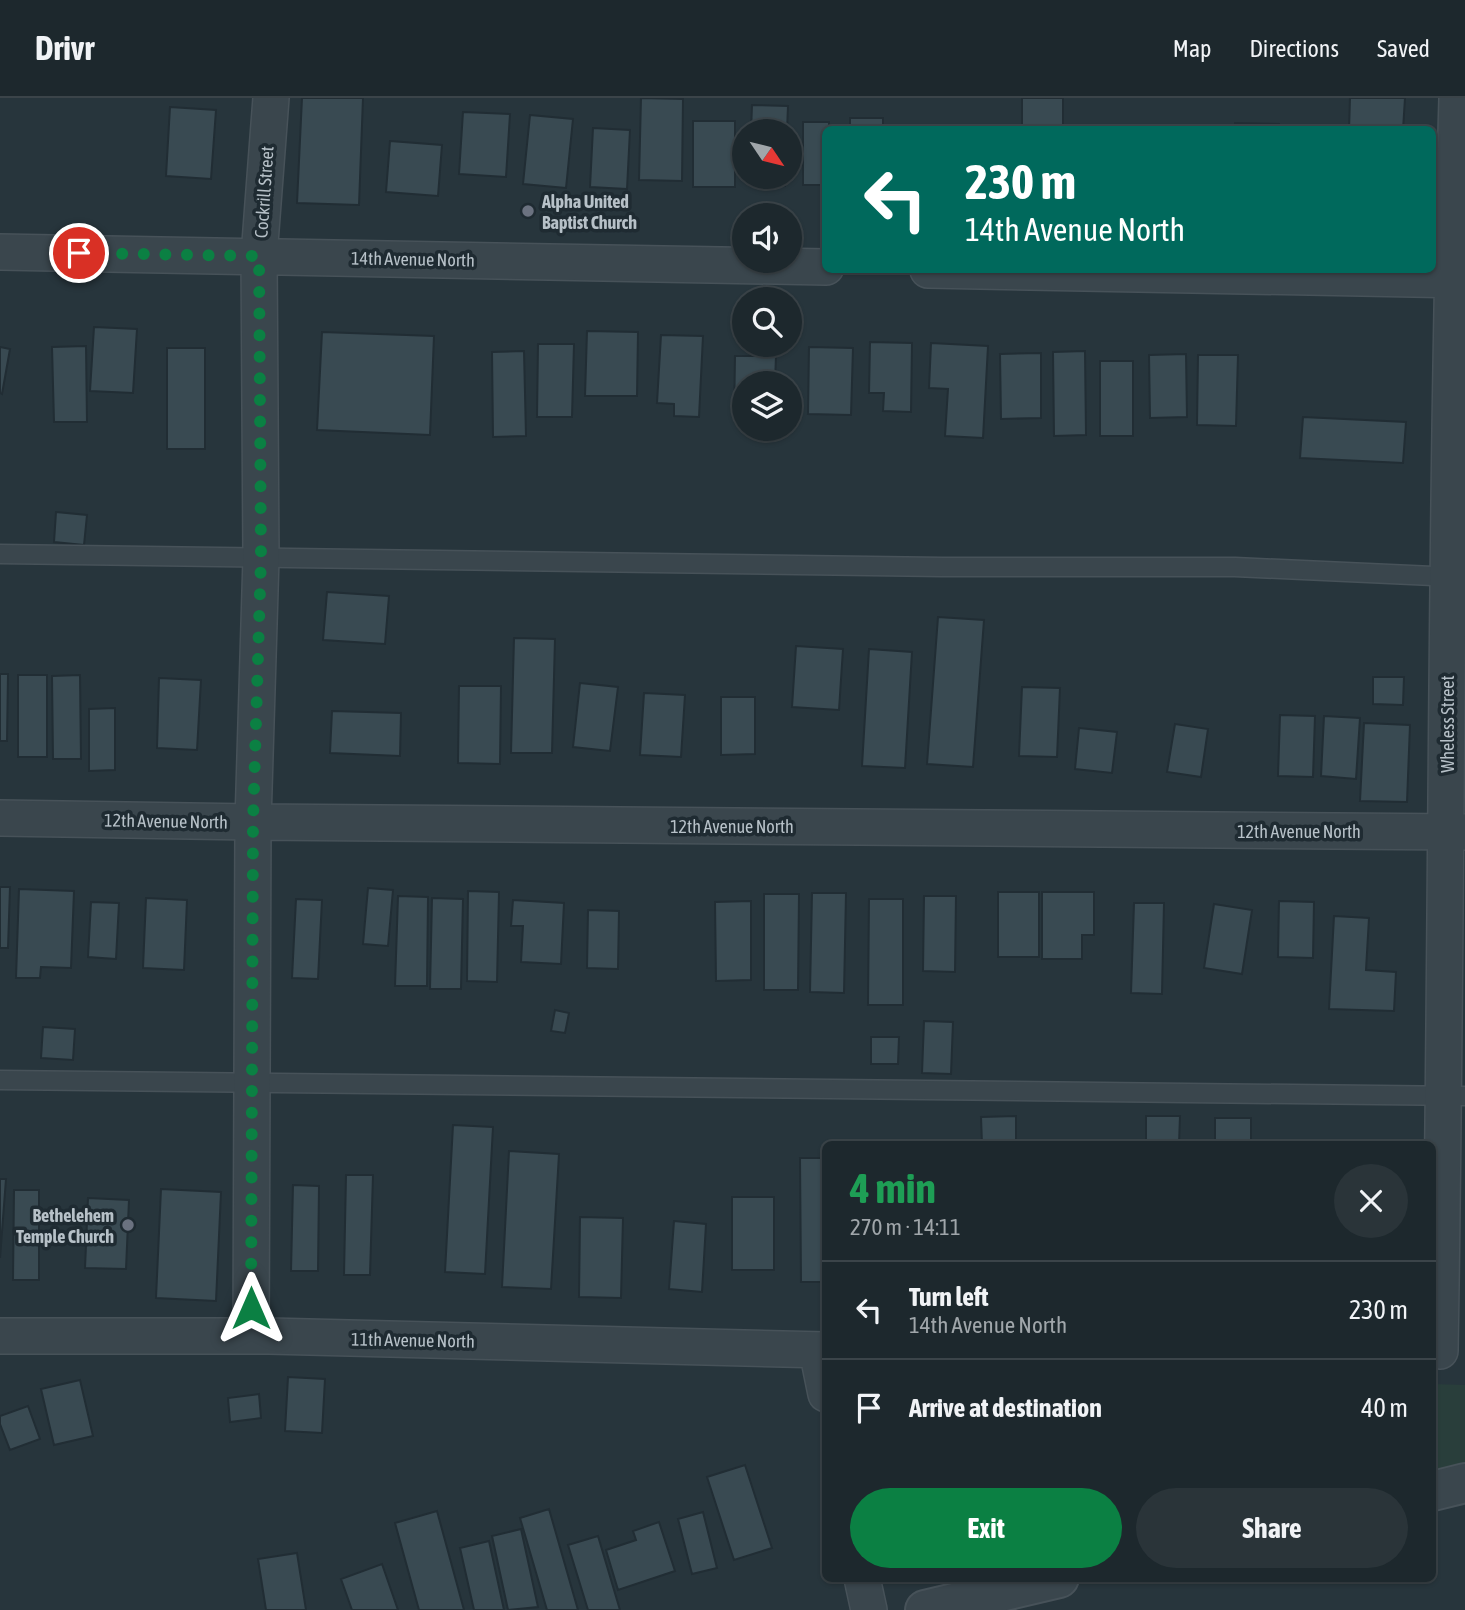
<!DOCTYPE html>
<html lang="en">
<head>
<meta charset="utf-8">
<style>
	:root { --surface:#1d282d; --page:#2a3439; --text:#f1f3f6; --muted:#a0a6aa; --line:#3b4449; --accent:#0b8043 }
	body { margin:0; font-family:"Asap Condensed",sans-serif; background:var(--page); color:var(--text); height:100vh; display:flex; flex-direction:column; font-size:26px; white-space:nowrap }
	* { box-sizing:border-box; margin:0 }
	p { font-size:23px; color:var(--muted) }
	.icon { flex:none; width:38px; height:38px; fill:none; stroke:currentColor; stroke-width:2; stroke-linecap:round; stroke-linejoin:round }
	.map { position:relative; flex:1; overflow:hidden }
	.drawer { position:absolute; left:822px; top:1043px; width:614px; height:441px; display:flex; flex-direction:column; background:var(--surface); border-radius:10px; box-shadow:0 2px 5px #0004,0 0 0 2px var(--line) }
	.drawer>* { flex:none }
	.top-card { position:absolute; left:822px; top:28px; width:614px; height:147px; border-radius:10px; box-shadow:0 2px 5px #0004,0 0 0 2px var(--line); background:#00695c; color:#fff; overflow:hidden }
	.needle { width:46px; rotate:125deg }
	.controls { position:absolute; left:732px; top:21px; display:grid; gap:14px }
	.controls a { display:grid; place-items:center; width:70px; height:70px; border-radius:50%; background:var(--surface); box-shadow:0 2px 5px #0004,0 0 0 2px var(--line); font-size:35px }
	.pin { position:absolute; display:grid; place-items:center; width:60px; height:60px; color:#fff; margin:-30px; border:4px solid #fff; border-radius:50%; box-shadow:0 2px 7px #0007 }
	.me { position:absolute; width:77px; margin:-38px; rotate:0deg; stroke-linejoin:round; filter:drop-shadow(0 0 5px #0008) }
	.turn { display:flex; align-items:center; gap:24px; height:147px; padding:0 28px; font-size:32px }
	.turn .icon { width:91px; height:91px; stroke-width:2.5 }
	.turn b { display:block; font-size:49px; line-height:60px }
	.round { display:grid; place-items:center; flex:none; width:74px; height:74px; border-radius:37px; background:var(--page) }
	.head { display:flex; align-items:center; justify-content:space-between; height:119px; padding:0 28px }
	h1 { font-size:42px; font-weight:700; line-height:52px; color:#1e9e55 }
	.button { display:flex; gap:14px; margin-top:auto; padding:14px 28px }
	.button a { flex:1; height:80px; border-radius:42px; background:var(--accent); color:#fff; font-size:28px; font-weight:700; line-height:80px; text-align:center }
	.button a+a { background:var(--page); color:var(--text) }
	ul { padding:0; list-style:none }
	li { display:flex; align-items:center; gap:21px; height:98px; padding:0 28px; border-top:2px solid var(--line) }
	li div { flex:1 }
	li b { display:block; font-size:26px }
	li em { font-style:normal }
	header { display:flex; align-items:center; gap:42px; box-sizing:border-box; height:98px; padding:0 35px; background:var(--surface); border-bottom:2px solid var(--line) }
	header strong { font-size:33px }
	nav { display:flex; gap:38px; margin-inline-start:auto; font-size:24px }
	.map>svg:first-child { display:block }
	.green { fill:#293e3b }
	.building { fill:#394a52; stroke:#212d34; stroke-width:2 }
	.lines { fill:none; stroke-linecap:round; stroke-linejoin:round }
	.service-casing { stroke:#475259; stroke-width:21 }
	.minor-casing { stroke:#475259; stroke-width:38 }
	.tertiary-casing { stroke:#475259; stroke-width:42 }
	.service { stroke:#3a464d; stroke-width:18 }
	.minor { stroke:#3a464d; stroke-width:35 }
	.tertiary { stroke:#3a464d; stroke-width:38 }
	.route { stroke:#0b8043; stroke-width:12; stroke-dasharray:0 21.6 }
	.worship-dot { fill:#6b7280; stroke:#1f2b32; stroke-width:2.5 }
	.labels { text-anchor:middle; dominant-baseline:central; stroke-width:7; stroke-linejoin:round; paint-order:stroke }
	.street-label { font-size:18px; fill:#b7c1c8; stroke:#1f2b32 }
	.poi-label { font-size:18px; font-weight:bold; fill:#b7c1c8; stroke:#1f2b32; text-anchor:start }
</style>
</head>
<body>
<header>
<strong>Drivr</strong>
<nav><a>Map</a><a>Directions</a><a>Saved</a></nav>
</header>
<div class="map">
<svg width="1465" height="1512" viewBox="0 0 1465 1512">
	<rect width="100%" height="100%" fill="#27353c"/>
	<path class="green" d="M1433 1286 1465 1287V1367L1433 1374Z"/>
	<path class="building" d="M302 0H363L359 107 297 105Z
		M641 0 683 1 682 83 639 82Z
		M1022 0H1063V32H1022Z
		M1350 0H1405L1403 32H1349Z
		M752 7 788 8 787 33H751Z
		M170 9 216 12 211 81 166 78Z
		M463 14 510 16 506 79 459 76Z
		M530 17 573 21 566 90 523 86Z
		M850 20H883V32H850Z
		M693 23H735V89H693Z
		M803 24H829V32H826V87H803Z
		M1235 25 1279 26V32H1235Z
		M955 28H992V32H955Z
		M593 30 630 32 627 91 590 89Z
		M390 43 442 47 438 98 386 94Z
		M750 79H786L785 88 749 87Z
		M94 229 137 231 133 295 90 293Z
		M587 233 638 234 637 298H585Z
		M322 234 434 238 430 337 317 332Z
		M661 237 703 238 699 319 674 318V306L657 305Z
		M870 244 912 245 911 314 883 313 884 295H869Z
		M931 245 988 248 983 340 945 338 948 291 929 290Z
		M538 246H574L572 319H537Z
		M86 248 87 324H54L52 249Z
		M0 249 10 251 2 296 0 295Z
		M809 249 853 250 851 317 808 316Z
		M167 250H205V351H167Z
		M524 253 526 338 493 339 492 254Z
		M1085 253 1086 337 1054 338 1053 254Z
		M1041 255V320L1001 321 1000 256Z
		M1186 256 1187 319 1150 320 1149 257Z
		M1198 257H1238L1236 328 1197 327Z
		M735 258H776L775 285H744V320H734Z
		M1100 263H1133V338H1100Z
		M1303 319 1406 324 1403 365 1300 360Z
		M56 414 87 417 84 447 54 444Z
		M327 494 389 498 385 546 323 542Z
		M938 519 984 522 973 669 927 666Z
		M514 540 555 541 552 655H511Z
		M796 548 843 551 839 612 792 609Z
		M869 551 912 554 905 670 862 668Z
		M0 576H8L7 643H0Z
		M18 577H47V659H18Z
		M80 577 81 661H53L52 578Z
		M1373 579H1404L1403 607 1373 606Z
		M159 580 201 582 197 652 157 650Z
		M580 585 618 589 610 653 573 649Z
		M459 588H501L500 666 458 665Z
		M1022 589 1060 590 1057 659 1019 658Z
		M644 595 685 597 681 659 640 657Z
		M721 599H755V656L721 657Z
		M115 610V672L89 673V611Z
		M332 613 401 615 400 658 330 655Z
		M1280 617 1315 618 1313 679 1278 678Z
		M1324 618 1360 620 1356 681 1321 678Z
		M1364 625 1410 627 1407 704 1360 703Z
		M1175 626 1208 631 1201 679 1167 674Z
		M1079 630 1117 634 1112 675 1075 671Z
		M0 789H10L8 850H0Z
		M368 790 393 792 388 848 363 846Z
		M19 791 74 793 71 870 41 869 40 880H16Z
		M468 793 499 794 497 884 467 883Z
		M998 794H1039V859H998Z
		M1042 794H1094V837H1082V861H1042Z
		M812 795H846L844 895 810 894Z
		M764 796H799L798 892H764Z
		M398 798 428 799 427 888H395Z
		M924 798H956L955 874 923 873Z
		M146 800 187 802 184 872 143 870Z
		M432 800 463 801 461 891H430Z
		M296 801 322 802 318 881 292 880Z
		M869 801H903V907H868Z
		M513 802 564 805 561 866 521 864 523 828H511Z
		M751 803V882L716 883 715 804Z
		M1279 803 1314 804 1313 860 1278 859Z
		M91 804 119 805 116 861 88 859Z
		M1134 805H1164L1162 896 1131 895Z
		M1214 806 1252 812 1242 876 1204 870Z
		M588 812 619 813 618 871 587 870Z
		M1334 818 1369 820 1366 872 1396 874 1394 913 1329 911Z
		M555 912 569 915 565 935 551 933Z
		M924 923 953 924 951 976 922 975Z
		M43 929 75 931 73 962 41 960Z
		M871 939H899L898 966H871Z
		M1016 1018V1046H982L981 1019Z
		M1146 1018H1180L1179 1046H1146Z
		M1215 1020H1251V1046H1215Z
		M453 1027 493 1029 485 1176 445 1174Z
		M509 1053 559 1056 551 1191 502 1189Z
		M800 1060H826V1184H801Z
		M346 1077H373L370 1177H344Z
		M0 1081H6L0 1160Z
		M293 1087 319 1088 318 1173H291Z
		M161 1091 221 1094 216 1203 156 1200Z
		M14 1092H39V1182H13Z
		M732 1099H774V1172H732Z
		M88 1100 129 1102 126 1171 85 1170Z
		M580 1119 623 1120 621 1200 579 1199Z
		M674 1123 706 1126 702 1194 669 1191Z
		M288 1279 325 1281 322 1335 285 1333Z
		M80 1282 93 1338 54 1347 41 1291Z
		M259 1296 261 1320 230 1324 228 1300Z
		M28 1308 40 1341 10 1352 0 1326V1318Z
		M745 1367 772 1450 734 1462 707 1379Z
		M549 1411 578 1512H547L520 1420Z
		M437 1413 464 1512H419L395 1425Z
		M703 1414 717 1470 692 1476 678 1421Z
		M659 1424 675 1473 618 1492 606 1452 636 1442 633 1433Z
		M521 1431 538 1509 508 1512 492 1438Z
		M598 1438 620 1512H588L568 1447Z
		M489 1443 504 1512H474L460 1450Z
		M297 1455 306 1512H266L258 1461Z
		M382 1466 398 1512H352L341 1481Z"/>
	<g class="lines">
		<g class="service-casing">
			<path id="service" d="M0 456 942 469H1235L1455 479
				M0 982 1465 998"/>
		</g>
		<g class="minor-casing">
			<path id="minor" d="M0 154 826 169
				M928 172 1465 182
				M0 720 253 724 1465 734
				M0 1238H269L826 1252
				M251 1238 253 724 261 460 259 158 271 0
				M817 1252 826 1296
				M1440 1253C1447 835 1445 418 1457 0
				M862 1480 869 1512"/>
		</g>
		<g class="tertiary-casing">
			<path id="tertiary" d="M1433 1393 1465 1385
				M925 1512 1059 1480"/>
		</g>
		<use href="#service" class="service"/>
		<use href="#minor" class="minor"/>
		<use href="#tertiary" class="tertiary"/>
	</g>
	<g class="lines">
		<path class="route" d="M79 155 259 158 261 460 253 724 251 1210"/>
	</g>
	<g class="worship-dot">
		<circle cx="528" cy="113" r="7"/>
		<circle cx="128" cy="1127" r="7"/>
	</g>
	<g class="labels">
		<g class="street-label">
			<text transform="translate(264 94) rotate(-86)">Cockrill Street</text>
			<text transform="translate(413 161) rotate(1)">14th Avenue North</text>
			<text transform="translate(1447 626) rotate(-90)">Wheless Street</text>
			<text transform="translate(166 723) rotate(1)">12th Avenue North</text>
			<text x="732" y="728">12th Avenue North</text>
			<text x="1299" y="733">12th Avenue North</text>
			<text transform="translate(413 1242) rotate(1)">11th Avenue North</text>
		</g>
		<g class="poi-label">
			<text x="542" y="103">Alpha United<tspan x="542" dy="21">Baptist Church</tspan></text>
			<text x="114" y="1117" text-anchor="end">Bethelehem<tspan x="114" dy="21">Temple Church</tspan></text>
		</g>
	</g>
</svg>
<div class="controls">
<a><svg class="needle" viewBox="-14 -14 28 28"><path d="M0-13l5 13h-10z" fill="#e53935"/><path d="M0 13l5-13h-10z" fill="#a0a6aa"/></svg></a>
<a><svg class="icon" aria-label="sound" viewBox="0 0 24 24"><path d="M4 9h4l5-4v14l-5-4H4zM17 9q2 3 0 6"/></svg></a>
<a><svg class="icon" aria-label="search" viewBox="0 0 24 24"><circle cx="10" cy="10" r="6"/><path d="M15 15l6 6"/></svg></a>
<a><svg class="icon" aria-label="layers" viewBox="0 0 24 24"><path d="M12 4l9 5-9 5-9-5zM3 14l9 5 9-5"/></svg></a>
</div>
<div class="pin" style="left:79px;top:155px;background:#d93025"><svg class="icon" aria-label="arrive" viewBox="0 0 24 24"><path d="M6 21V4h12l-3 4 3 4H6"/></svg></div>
<svg class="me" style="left:251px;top:1210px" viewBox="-20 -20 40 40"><path d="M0-17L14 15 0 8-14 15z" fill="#0b8043" stroke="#fff" stroke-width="4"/></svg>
<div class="top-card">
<div class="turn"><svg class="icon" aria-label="left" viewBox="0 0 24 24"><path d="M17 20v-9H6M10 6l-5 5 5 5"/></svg><div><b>230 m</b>14th Avenue North</div></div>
</div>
<section class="drawer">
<div class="head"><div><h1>4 min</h1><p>270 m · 14:11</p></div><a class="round"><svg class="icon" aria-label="close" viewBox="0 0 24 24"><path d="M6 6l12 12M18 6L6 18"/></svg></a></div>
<ul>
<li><svg class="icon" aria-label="left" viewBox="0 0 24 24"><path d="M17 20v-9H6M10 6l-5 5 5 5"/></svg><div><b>Turn left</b><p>14th Avenue North</p></div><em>230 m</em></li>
<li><svg class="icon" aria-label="arrive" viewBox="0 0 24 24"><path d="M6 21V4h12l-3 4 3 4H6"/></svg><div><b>Arrive at destination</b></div><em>40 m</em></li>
</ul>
<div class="button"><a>Exit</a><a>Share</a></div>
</section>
</div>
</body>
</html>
